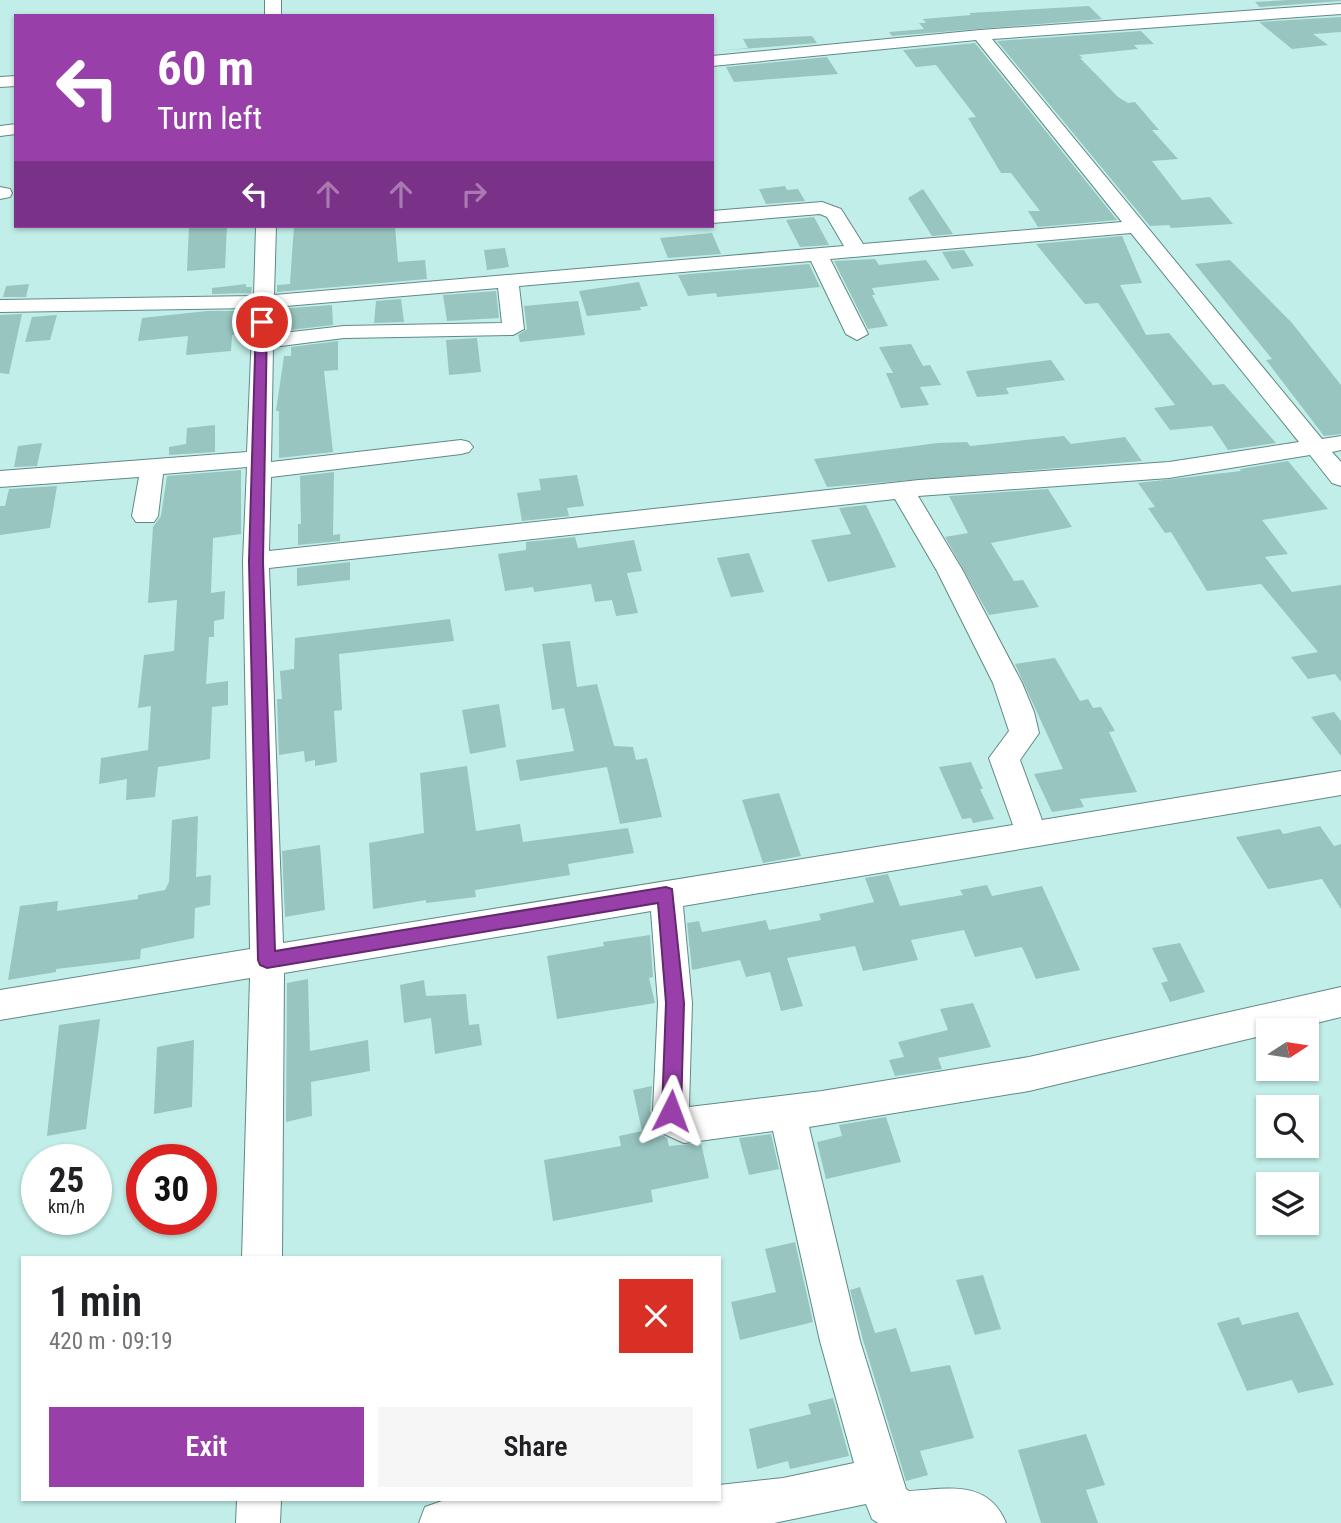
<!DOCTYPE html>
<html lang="en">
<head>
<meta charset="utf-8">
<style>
	:root { --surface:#fff; --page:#f6f6f6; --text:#202124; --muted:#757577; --accent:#983faa }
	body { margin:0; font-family:"Roboto Condensed",sans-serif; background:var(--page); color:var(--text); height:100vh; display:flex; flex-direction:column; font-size:26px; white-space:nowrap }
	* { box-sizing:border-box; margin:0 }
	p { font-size:23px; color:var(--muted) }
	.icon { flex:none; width:38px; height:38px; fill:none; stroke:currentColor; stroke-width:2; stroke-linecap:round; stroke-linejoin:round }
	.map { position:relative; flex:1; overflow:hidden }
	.details { position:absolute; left:21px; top:1256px; width:700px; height:245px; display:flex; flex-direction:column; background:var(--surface); border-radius:0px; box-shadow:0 2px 5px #0004 }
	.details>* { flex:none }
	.banner { position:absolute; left:14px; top:14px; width:700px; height:214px; border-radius:0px; box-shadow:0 2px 5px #0004; background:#983faa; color:#fff; overflow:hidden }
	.needle { width:46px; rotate:78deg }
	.buttons { position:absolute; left:1256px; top:1018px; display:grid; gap:14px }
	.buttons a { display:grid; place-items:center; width:63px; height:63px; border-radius:0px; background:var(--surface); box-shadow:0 2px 5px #0004; font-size:35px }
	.speed { position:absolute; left:21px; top:1144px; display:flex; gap:14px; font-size:35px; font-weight:700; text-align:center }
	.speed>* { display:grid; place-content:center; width:91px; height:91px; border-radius:50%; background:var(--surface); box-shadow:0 2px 5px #0004; line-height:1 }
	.speed small { font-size:18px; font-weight:400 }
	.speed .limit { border:10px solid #d22; background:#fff; color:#111 }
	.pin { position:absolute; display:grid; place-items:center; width:60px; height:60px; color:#fff; margin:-30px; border:4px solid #fff; border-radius:50%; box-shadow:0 2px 7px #0007 }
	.me { position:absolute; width:77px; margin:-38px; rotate:3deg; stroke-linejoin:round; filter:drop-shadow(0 0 5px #0008) }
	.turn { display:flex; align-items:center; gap:24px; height:147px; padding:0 28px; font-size:32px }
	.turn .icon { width:91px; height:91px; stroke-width:2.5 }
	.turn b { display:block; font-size:49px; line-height:60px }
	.lanes { display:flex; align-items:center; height:66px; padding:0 28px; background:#0003; justify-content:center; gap:35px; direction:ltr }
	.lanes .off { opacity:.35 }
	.round { display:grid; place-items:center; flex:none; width:74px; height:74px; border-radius:0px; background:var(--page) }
	.summary { display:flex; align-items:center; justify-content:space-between; height:119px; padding:0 28px }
	h1 { font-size:42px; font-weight:600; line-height:52px }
	.action { display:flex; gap:14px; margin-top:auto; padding:14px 28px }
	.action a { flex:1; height:80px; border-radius:0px; background:var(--accent); color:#fff; font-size:28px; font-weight:600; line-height:80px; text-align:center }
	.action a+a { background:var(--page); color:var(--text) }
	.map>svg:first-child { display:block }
	.building { fill:#99c5c0 }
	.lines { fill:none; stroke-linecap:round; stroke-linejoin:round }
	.street-casing { stroke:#608a85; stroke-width:2 }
	.street { fill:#fff; fill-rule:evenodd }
	.route { fill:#983faa; stroke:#63296e; stroke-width:2 }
</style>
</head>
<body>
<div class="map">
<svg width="1341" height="1523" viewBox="0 0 1341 1523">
	<rect width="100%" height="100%" fill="#c1eee8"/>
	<path class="building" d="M1289 0H1341V1L1260 7 1255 2Z
		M1089 6 1102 19 892 36 889 32 924 29 919 23H926L923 19 971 15 969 13Z
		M1341 17V32L1313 34 1328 45 1292 49 1259 22Z
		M1141 31 1154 44 1134 45 1138 49 1079 55 1083 58H1080L1118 97 1128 103 1135 102 1159 130H1152L1178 159 1152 161 1182 200 1210 197 1233 224 1171 228 1169 225 1150 226 997 41Z
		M812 36 817 43 717 51 748 48 743 39Z
		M975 43 1117 220 1038 227 1028 211H1040L1011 173H1001L968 118 976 117 936 65 916 67 903 50Z
		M827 57 838 74 734 82 726 67Z
		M785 186 787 190 798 189 805 201 766 204 759 189Z
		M923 189 953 234 932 236 908 198Z
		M814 217 829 245 800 247 786 220Z
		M189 226H227L225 268 187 271Z
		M294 226H395L398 262 425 260 427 279 277 292V285L290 284Z
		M712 233 721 254 668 258 660 238Z
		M1122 236 1142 283 1120 285 1146 335 1169 333 1213 385 1224 384 1276 443 1228 450 1212 426 1170 430 1154 408 1175 405 1098 303 1085 304 1036 244Z
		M505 248 509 267 487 270 484 250Z
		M964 250 974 266 952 269 942 252Z
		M875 259 879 265 926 260 940 280 872 288 875 295H872L888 326 868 329 834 261Z
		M1230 260 1292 323 1341 385V434L1324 436 1266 360 1272 359 1195 264Z
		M809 264 820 287 717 297 716 293 688 296 678 275Z
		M639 282 648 306 640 307 641 310 587 316 579 291Z
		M29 284 26 297H3L6 286Z
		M246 284V287H252L251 293 212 294V288Z
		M496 291 499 318 447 321 443 295Z
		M401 299 404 322 374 323 376 301Z
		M578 301 585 335 520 342 518 335 527 329 524 306Z
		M332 305 333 325 290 330V314L277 316V309Z
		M207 311H250V319L238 320 237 335H232L231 351 186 355 188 336 138 341 142 318Z
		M22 314 9 374 0 373V315Z
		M57 315 50 340 25 342 32 317Z
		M477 338 481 372 449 375 446 340Z
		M338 341V370L324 371 333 452 279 458V411H276L284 356H291V347Z
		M911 344 923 366 930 365 941 385 920 387 929 405 901 408 886 373H893L879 347Z
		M1051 360 1065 380 1006 388 1009 394 977 397 966 371Z
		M215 425V452L169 455V447L186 444 187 428Z
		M1064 436 1071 444 1125 437 1142 461 827 487 814 459 938 443 967 442 970 446Z
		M42 443 37 466 14 467 18 446Z
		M1288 461 1328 509 1262 520 1288 554 1265 557 1292 592 1341 585V682L1335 674 1308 679 1291 657 1318 652 1261 584 1207 591 1171 532 1165 533 1148 508 1155 507 1138 483 1241 471 1240 469Z
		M241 470V534L213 538 211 593 225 591 224 619 214 621V637H209L206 684 228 681V705L212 707 210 759 158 767 155 797 126 800 127 779 99 784 101 758 148 750 151 706 138 708 144 655 174 651 177 600 148 603 153 527 161 516 167 476Z
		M334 472 333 535 340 534V541L298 545V524H301L300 476Z
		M577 475 584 506 567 508 569 516 522 521 517 493 541 490 539 479Z
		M57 486 50 528 0 535V506H5L9 489Z
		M1048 489 1072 527 991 543 1014 581 1023 580 1039 607 989 615 945 537 968 533 949 496Z
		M866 505 896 567 828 582 811 540 851 534 839 508Z
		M575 537 578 548 634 540 642 571 627 573 638 613 616 616 612 600 595 602 591 584 534 592 533 587 505 591 498 554 526 550V542Z
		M749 553 764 592 731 597 717 558Z
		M350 562V580L297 586V568Z
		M450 619 454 641 339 654 342 710 334 711 337 762 315 766V760L305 762 304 751 279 755 277 699H282L280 671 294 669 295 638Z
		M570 641 577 687 597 684 614 746 633 747 636 760 647 758 662 817 620 824 607 767 520 781 516 760 574 751 564 708 552 710 542 644Z
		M1055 658 1080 701 1088 699 1093 708 1101 707 1115 731 1109 732 1137 792 1080 799 1084 807 1052 812 1034 774 1063 769 1015 664Z
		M499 704 506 747 470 754 462 710Z
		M1334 712 1341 721V756L1311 717Z
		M971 762 983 789H980L994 819 973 823 971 818 962 819 939 767Z
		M467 766 476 831 520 824 523 842 628 828 634 853 568 864 570 875 475 890 476 897 426 903V900L373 909 369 843 424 833 420 773Z
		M779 793 801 856 763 863 742 800Z
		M198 816 196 877 211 875 210 905 195 908 194 938 141 949 140 959 56 969V972L8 980 20 906 58 901 57 911 138 899V895L165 890 169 882 172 820Z
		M1320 826 1334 846 1341 844V909L1322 879 1268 889 1236 837 1280 829 1283 834Z
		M320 845 325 910 285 917 282 851Z
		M888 874 900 906 963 895 960 890 987 885 992 896 1042 886 1080 970 1036 979 1022 947 975 957 964 930 911 940 918 960 863 971 855 946 787 958 803 1006 781 1011 770 972 746 977 740 960 692 970 687 923 699 921 702 932 766 920 769 930 821 920 819 914 874 902 865 878Z
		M650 935 653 977 649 978 655 1003 557 1019 547 956 604 946 603 942Z
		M1180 943 1205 992 1170 1002 1161 983 1168 981 1152 948Z
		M308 979 310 1051 368 1040 370 1071 311 1082 312 1116 286 1122 287 983Z
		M424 980 426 996 466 994 469 1025 479 1024 482 1045 435 1054 431 1018 404 1023 400 985Z
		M973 1003 991 1047 938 1058 942 1069 895 1076 889 1060 904 1057 898 1042 948 1030 940 1009Z
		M100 1019 86 1129 47 1136 59 1025Z
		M194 1040 192 1107 154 1114 157 1047Z
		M652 1086 650 1111 660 1134 667 1138 669 1146 701 1143 709 1178 651 1190 653 1202 553 1221 544 1160 621 1146 619 1136 642 1131 633 1090Z
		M886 1117 901 1162 826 1179 817 1142 842 1136 839 1125Z
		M771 1134 779 1169 749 1175 739 1138Z
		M795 1242 813 1322 740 1340 731 1302 776 1292 765 1249Z
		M983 1275 1001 1329 975 1335 956 1280Z
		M860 1287 875 1333 896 1328 911 1372 950 1365 974 1438 920 1451 928 1475 906 1481 863 1340 850 1290Z
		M1298 1312 1334 1385 1298 1393 1292 1380 1247 1391 1217 1323 1239 1317 1242 1325Z
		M833 1398 849 1456 790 1469 788 1461 757 1469 749 1429 811 1414 808 1404Z
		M1086 1434 1105 1485 1086 1490 1098 1523H1041L1018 1450Z"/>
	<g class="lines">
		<g class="street-casing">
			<path id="street" d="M265 0H281V16H265Z
				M1341 4V14L992 39 1322 439 1341 436V450L1332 452 1341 462V486L1332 483 1310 455 1169 478 918 496 963 571 1022 683 1034 712 1039 733 1020 760 1042 820 1341 771V795L683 906 692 1003 689 1107 822 1091 1029 1057 1341 987V1017L1284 1031H1269V1034L1029 1091 809 1127 860 1341 906 1489 909 1491C948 1489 988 1479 1006 1523H878L872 1519 866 1504 774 1523H419L425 1507 445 1500H719V1485L783 1478 854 1463 820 1341 773 1131 684 1143 662 1133 653 1111 658 1003 651 911 284 973 282 1258H242L250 978 0 1020V990L250 949 243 561 247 467 163 474 158 516 154 522H136L132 516 139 477 0 487V471L247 452 253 308 0 312V300L254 296 256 226H276L274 295 844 246 827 217 820 214 712 223V211L822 202 841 209 863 244 1122 222 976 40 712 66V56L980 30ZM1131 233 1299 442 1169 462 919 480 269 551 271 477 461 454 469 452 473 447 469 442 461 440 271 462 273 347 344 338 513 335 524 329 519 286 811 261 846 334 857 340 868 334 830 259ZM498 288 502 323 344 326 274 334V307ZM895 499 937 571 993 683 1009 731 989 758 1013 825 283 943 269 568Z
				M16 76V86L0 87V77Z
				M16 124V134L0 136V126Z
				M0 187 10 189 12 193 10 197 0 199Z
				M237 1500H281L280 1523H236Z"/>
		</g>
		<use href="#street" class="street"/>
	</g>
	<path class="route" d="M262 318 267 322 263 561 275 951 666 887 672 889 684 1003 681 1111 678 1117 671 1120 665 1117 662 1111 666 1003 658 903 267 968 260 965 258 960 249 561 256 322Z"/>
</svg>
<div class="buttons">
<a><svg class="needle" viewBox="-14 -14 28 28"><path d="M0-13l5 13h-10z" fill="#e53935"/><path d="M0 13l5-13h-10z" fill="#757577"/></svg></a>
<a><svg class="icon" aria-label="search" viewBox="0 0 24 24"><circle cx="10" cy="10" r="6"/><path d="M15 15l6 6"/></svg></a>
<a><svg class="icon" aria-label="layers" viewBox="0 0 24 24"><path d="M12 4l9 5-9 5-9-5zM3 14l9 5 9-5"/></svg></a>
</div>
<div class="speed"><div>25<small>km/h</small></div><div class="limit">30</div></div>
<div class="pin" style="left:262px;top:322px;background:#d93025"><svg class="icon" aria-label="arrive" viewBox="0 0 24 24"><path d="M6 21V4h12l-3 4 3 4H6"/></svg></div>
<svg class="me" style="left:671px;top:1111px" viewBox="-20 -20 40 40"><path d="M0-17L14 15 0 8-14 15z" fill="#983faa" stroke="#fff" stroke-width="4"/></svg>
<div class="banner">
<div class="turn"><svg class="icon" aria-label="left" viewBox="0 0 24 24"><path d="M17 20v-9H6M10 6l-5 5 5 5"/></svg><div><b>60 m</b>Turn left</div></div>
<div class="lanes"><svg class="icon" aria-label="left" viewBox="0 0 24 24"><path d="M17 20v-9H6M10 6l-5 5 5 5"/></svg><svg class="icon off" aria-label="ahead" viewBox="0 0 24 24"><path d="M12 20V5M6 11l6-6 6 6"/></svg><svg class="icon off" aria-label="ahead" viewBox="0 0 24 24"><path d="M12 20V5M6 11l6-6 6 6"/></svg><svg class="icon off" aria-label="right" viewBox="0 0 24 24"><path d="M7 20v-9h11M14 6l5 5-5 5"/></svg></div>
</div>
<section class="details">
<div class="summary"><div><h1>1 min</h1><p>420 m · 09:19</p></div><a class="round" style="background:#d93025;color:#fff"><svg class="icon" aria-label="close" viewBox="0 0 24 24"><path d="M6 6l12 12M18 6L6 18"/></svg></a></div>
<div class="action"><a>Exit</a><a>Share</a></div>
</section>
</div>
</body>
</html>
